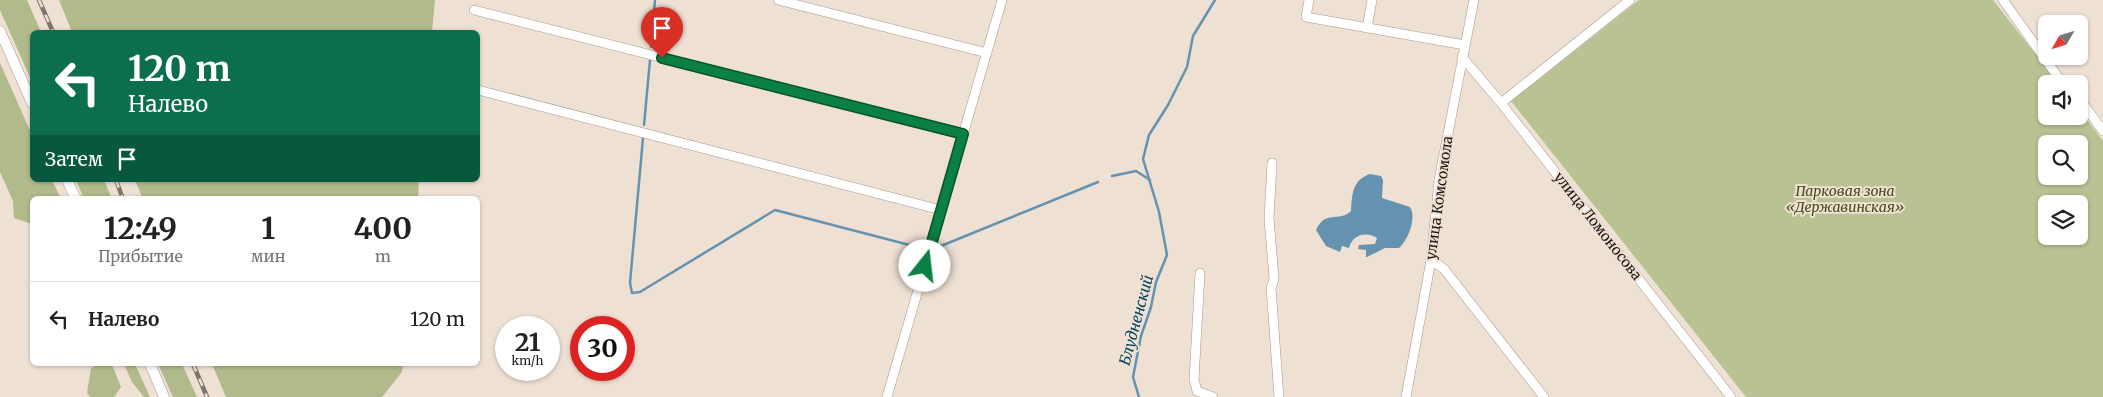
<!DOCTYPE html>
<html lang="ru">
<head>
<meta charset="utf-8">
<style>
	:root { --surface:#fff; --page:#f2f2f2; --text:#222; --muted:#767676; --line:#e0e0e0 }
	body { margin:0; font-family:Merriweather,serif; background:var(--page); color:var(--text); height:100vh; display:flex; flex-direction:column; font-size:19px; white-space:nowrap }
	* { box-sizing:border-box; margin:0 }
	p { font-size:16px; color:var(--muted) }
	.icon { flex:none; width:28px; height:28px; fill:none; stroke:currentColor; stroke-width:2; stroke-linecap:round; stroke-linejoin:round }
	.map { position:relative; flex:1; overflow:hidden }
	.drawer { position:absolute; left:30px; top:196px; width:450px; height:170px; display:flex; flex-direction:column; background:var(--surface); border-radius:8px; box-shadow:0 1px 4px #0004 }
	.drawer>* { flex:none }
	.hud { position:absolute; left:30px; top:30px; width:450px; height:152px; border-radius:8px; box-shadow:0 1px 4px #0004; background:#0b6e4f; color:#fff; overflow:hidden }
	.needle { width:32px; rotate:231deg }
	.controls { position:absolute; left:2038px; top:15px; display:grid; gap:10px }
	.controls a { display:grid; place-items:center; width:50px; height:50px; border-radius:8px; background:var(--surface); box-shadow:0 1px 4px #0004; font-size:25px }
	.speed { position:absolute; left:495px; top:316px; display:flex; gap:10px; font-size:25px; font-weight:700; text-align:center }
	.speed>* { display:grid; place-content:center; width:65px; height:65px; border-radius:50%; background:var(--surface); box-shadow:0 1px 4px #0004; line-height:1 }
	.speed small { font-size:12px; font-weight:400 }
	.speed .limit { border:8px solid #d22; background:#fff; color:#111 }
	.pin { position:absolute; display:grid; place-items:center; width:42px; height:42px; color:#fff; margin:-51px -21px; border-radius:50% 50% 50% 0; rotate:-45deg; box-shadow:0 0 5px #0007 }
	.pin .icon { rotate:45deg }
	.me { position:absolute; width:55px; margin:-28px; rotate:16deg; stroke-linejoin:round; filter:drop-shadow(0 0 4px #0008) }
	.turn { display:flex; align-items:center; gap:18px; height:105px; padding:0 15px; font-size:22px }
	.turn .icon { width:65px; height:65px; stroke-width:2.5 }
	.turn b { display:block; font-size:35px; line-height:42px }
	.then { display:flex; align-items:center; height:48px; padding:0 15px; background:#0003; gap:10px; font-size:19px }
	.eta { display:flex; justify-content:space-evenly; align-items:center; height:85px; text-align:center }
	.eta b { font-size:30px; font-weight:700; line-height:35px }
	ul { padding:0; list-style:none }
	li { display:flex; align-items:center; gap:15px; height:75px; padding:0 15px; border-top:1px solid var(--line) }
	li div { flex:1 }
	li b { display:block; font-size:19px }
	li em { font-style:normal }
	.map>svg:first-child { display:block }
	.green { fill:#b9c293; fill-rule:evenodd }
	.forest { fill:#b1ba8a }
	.water { fill:#6593af }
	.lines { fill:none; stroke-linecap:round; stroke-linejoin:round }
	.stream { stroke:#6593af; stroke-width:2.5 }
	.minor-casing { stroke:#a6988d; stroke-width:10 }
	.tertiary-casing { stroke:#a6988d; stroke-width:11 }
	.minor { stroke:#fff; stroke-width:9 }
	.tertiary { stroke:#fff; stroke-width:10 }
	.rail-casing { stroke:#7f756d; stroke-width:4.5 }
	.rail { stroke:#efe0d4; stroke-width:2.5; stroke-dasharray:8; stroke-linecap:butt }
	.route-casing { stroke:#07532c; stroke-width:12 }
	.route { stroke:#0b8043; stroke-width:9 }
	.labels { text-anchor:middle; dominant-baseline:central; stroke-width:4; stroke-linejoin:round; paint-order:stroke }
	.park-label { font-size:14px; font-style:italic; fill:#444b14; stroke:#efe0d4 }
	.street-label { font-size:14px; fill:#1b1612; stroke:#efe0d4 }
	.water-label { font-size:15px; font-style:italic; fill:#01435f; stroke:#efe0d4 }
</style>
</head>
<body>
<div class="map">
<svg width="2103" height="397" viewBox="0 0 2103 397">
	<rect width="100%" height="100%" fill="#efe0d4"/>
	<path class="green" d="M1639 0H1993L2059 84H2046V116H2079V109L2103 141V397H1746L1511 101ZM2046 144H2079V176H2046ZM2046 204H2079V236H2046Z"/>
	<path class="forest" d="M0 0H27L41 32H32V82L0 10Z
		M59 0H435L432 32H72Z
		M0 63 32 135V180H52L61 199H32V224L14 218 13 201 0 172Z
		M76 180H104L112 199H84Z
		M135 180H419L418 199H143Z
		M98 364H108L113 367 121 387 114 397H90L87 393 91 368Z
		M124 364H135L150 397H144L132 382Z
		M158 364H182L197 397H173Z
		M212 364H403L402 372 382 397H226Z"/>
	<path class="water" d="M1370 174 1381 176 1383 180 1382 198 1410 207C1417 218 1408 240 1399 248H1385L1367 257H1366V250L1358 249 1359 245 1375 244 1377 238C1366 231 1352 235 1349 248L1342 246 1340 252 1326 246 1316 230C1326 209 1338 223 1351 211 1352 195 1352 180 1370 174Z"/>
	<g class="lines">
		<path class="stream" d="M651 47 655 0
			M644 125 650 60
			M643 138 630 283 632 293 640 292 775 210 921 248
			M1112 176 1136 171 1150 180
			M936 248 1098 182
			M1139 397 1133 377 1141 336 1151 307 1156 282 1167 255 1159 212 1143 159 1149 135 1168 105 1187 67 1193 36 1215 0"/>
		<g class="minor-casing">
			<path id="minor" d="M778 0 987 53
				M1309 0 1306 17 1465 45
				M2003 0 2063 84
				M474 10 963 134
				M1367 28 1372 0
				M1462 57 1501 103 1731 397
				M478 90 941 210
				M2079 98 2103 131
				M1501 103 1630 0
				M1272 163 1269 218 1274 279 1271 288 1279 397
				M1431 260 1444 269 1544 397
				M1200 273 1194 379 1197 391 1213 397
				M887 397 1002 0
				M1406 397 1431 260 1439 180 1474 0"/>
		</g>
		<g class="tertiary-casing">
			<path id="tertiary" d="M0 31 32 103
				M67 180 76 199
				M150 364 164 397"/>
		</g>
		<use href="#minor" class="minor"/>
		<use href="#tertiary" class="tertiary"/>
		<g class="rail-casing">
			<path id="rail" d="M39 0 53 32
				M116 180 123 199
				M193 364 207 397"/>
		</g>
		<use href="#rail" class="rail"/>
	</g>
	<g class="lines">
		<g class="route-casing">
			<path id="route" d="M662 58 963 134 925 266"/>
		</g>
		<use href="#route" class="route"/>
	</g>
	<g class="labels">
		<g class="park-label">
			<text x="1845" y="191">Парковая зона<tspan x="1845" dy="16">«Державинская»</tspan></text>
		</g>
		<g class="street-label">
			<text transform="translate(1439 198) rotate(-82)">улица Комсомола</text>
			<text transform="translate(1598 226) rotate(52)">улица Ломоносова</text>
		</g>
		<g class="water-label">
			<text transform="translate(1136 320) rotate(-75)">Блудненский</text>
		</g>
	</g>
</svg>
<div class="controls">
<a><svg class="needle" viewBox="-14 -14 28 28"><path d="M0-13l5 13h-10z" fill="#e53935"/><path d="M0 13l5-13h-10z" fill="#767676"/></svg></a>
<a><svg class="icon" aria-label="sound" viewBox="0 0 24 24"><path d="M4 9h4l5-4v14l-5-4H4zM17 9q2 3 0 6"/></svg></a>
<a><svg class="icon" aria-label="search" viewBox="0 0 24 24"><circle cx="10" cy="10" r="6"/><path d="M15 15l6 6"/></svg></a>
<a><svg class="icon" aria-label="layers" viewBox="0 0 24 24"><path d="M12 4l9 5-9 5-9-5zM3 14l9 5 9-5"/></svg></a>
</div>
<div class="speed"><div>21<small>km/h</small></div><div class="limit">30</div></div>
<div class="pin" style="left:662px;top:58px;background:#d93025"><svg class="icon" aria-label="arrive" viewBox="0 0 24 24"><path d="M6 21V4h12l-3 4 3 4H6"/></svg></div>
<svg class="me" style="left:925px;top:266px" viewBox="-20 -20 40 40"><circle r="19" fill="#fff"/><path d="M0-13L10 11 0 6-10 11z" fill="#0b8043"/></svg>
<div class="hud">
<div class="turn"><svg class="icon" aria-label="left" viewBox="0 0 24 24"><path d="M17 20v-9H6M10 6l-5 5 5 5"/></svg><div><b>120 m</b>Налево</div></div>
<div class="then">Затем<svg class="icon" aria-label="arrive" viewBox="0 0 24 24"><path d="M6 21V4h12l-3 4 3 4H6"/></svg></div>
</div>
<section class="drawer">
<div class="eta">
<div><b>12:49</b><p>Прибытие</p></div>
<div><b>1</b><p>мин</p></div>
<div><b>400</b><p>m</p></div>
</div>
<ul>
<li><svg class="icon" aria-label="left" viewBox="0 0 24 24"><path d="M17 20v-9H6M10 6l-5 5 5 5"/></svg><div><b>Налево</b></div><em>120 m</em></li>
</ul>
</section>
</div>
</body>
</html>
